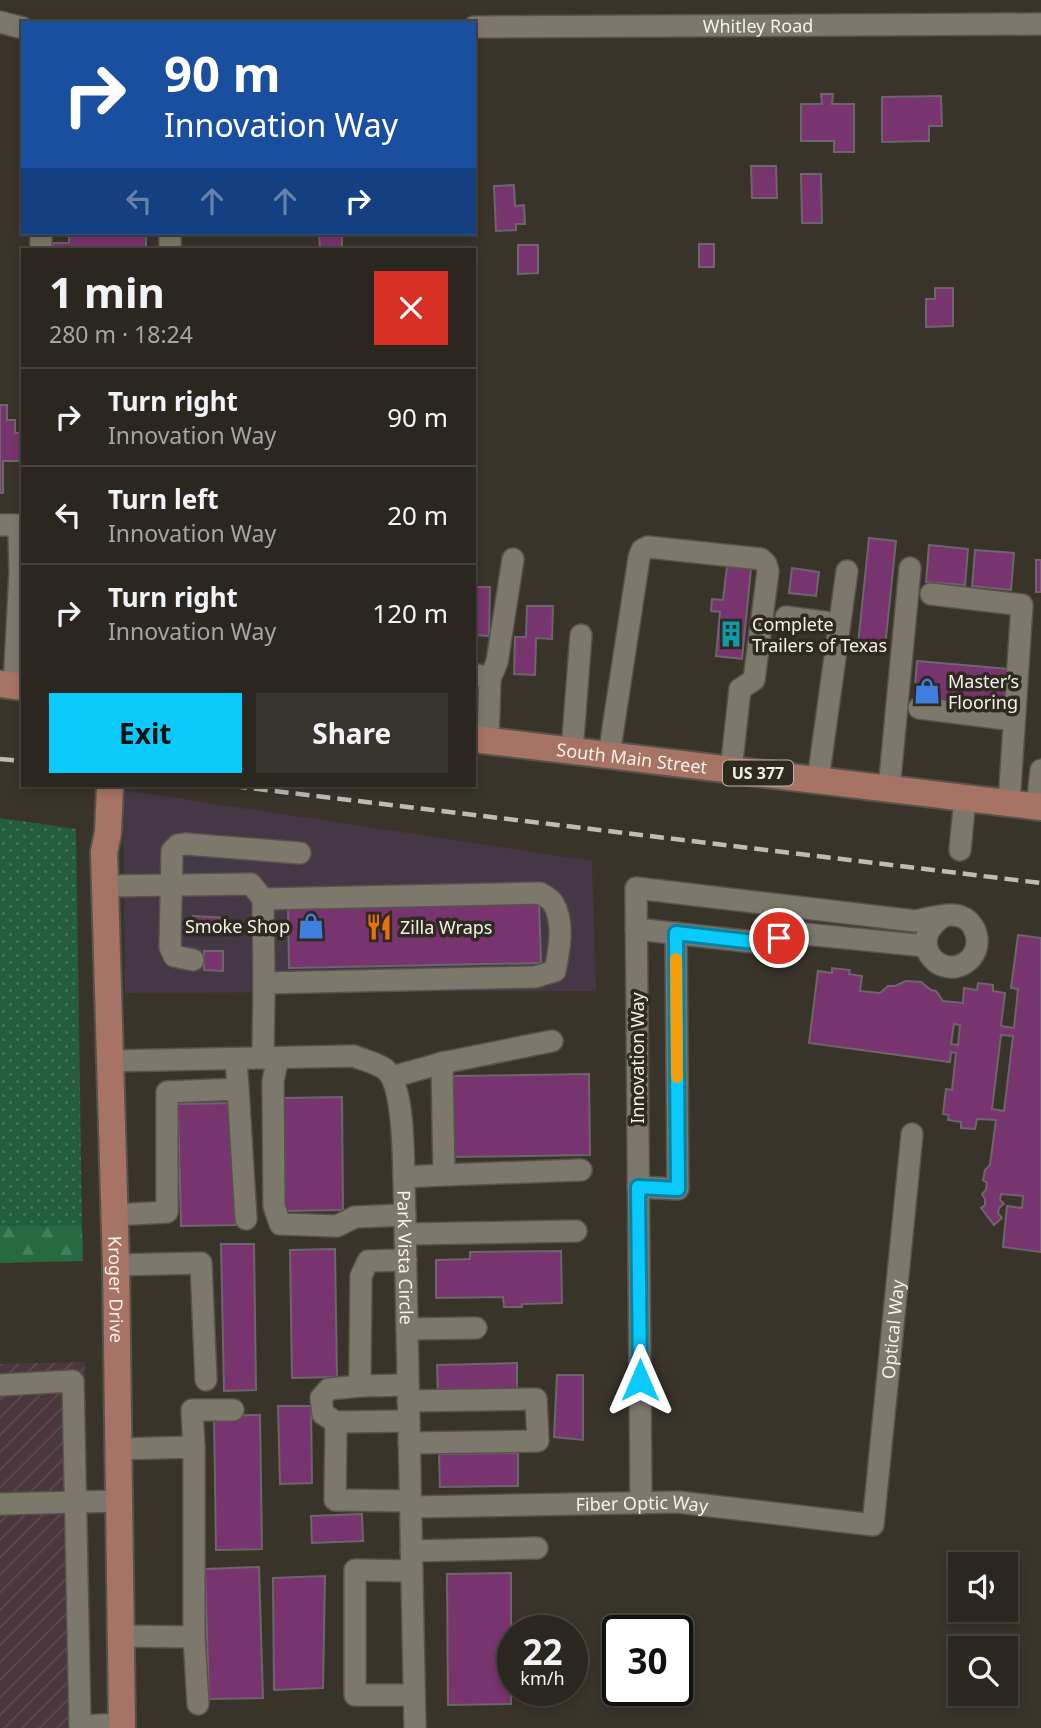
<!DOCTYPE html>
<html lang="en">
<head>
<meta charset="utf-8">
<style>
	:root { --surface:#2b2720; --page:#37332d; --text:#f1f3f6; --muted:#a6a5a5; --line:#47443e; --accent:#09cafa }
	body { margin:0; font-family:"Noto Sans",sans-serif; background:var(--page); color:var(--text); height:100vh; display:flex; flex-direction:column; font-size:26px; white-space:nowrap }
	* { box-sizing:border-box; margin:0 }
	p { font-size:23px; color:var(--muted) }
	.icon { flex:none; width:38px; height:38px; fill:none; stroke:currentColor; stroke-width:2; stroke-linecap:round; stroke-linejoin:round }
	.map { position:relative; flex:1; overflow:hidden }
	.details { position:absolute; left:21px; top:248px; width:455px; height:539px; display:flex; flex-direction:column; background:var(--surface); border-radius:0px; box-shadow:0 4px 10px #0003,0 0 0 2px var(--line) }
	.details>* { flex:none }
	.top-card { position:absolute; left:21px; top:21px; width:455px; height:214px; border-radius:0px; box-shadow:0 4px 10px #0003,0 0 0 2px var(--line); background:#1a4fa0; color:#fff; overflow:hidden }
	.tools { position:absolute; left:948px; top:1552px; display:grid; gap:14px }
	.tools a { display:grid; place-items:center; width:70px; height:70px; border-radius:0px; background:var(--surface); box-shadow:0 4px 10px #0003,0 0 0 2px var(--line); font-size:35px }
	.speed { position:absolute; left:497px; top:1615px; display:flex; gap:14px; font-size:35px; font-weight:700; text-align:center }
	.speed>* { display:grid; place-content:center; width:91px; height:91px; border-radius:50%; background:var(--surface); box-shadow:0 4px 10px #0003,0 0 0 2px var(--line); line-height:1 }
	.speed small { font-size:18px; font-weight:400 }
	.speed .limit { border:4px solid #111; border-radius:10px; background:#fff; color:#111 }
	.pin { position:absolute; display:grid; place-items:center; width:60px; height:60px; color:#fff; margin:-30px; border:4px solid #fff; border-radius:50%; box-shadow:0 2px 7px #0007 }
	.me { position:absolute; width:77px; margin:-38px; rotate:0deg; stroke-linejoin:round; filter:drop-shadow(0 0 5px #0008) }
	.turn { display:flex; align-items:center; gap:24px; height:147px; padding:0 28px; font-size:32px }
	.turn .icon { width:91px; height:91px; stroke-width:2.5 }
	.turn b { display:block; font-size:49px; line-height:60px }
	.lanes { display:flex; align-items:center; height:66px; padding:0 28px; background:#0003; justify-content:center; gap:35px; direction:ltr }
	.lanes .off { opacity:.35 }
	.round { display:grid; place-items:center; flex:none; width:74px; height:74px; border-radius:0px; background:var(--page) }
	.head { display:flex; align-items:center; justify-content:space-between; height:119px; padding:0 28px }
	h1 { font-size:42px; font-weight:700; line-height:52px }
	.cta { display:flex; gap:14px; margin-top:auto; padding:14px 28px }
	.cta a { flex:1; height:80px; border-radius:0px; background:var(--accent); color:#111; font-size:28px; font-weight:700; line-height:80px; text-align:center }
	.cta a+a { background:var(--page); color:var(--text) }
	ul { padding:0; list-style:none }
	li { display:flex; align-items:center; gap:21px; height:98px; padding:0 28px; border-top:2px solid var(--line) }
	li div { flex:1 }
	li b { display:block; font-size:26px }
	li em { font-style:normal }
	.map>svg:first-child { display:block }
	.commercial { fill:#443746 }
	.industrial { fill:url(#industrial-furrows) }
	.grass { fill:url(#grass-dots) }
	.forest { fill:url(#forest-firs) }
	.building { fill:#78346e; stroke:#6e646c; stroke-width:2; fill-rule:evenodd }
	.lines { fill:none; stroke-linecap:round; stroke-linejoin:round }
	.minor-casing { stroke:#57534b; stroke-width:24 }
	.major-casing { stroke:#57534b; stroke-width:30 }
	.minor { stroke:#7d786c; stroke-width:21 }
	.major { stroke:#a77364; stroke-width:26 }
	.rail { stroke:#c0bcb5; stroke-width:4.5; stroke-dasharray:14 7; stroke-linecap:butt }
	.route-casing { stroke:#0683a2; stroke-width:18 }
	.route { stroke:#09cafa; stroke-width:12 }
	.slow { stroke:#f59e0b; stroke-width:12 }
	.labels { text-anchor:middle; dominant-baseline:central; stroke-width:7; stroke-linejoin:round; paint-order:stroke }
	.shield { fill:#2e2a20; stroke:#b9b5ae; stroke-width:2 }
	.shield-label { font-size:16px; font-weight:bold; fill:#f4f1eb }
	.street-label { font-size:18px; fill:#f4f1eb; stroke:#2e2a20 }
	.poi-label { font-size:18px; fill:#f4f1eb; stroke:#2e2a20; text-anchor:start }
</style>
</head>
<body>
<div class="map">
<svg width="1041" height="1728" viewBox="0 0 1041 1728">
	<defs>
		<pattern id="industrial-furrows" width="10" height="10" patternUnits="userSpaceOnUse" patternTransform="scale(1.75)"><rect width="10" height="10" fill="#4a363d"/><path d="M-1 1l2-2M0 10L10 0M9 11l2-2" fill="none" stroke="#5c4a50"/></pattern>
		<pattern id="grass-dots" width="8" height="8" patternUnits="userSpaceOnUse" patternTransform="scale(1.75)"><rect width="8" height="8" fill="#245d3a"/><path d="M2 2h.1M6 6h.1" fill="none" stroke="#447557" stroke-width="1.8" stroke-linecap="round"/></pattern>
		<pattern id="forest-firs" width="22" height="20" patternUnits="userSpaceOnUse" patternTransform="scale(1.75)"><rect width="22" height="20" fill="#256a40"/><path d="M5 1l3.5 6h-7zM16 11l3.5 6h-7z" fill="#45805c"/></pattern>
	</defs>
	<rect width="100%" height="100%" fill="#39342a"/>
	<path class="commercial" d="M123 790 592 861 596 991 125 993Z"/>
	<path class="industrial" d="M85 1362 92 1728H0V1364Z"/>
	<path class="grass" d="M0 818 76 829 82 1226H0Z"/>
	<path class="forest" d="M0 1226H82L83 1261 0 1263Z"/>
	<path class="building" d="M821 94H833L832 104H854V152H834V141H801V104H822Z
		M941 96 942 126H929V141L882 142V97Z
		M751 166H776L777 198H752Z
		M801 174H821L822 223H802Z
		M514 185 515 206 524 205 525 224H516V230L496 231 494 186Z
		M69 233H146V250H53V243H69Z
		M319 233H342V249H320Z
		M699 244H714V267H699Z
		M518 245H538V273L518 274Z
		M935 288H953V326L926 327V299H935Z
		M0 405H7V420H15V433H23V461H3V493H0Z
		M869 538 896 541 885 647 858 644Z
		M929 545 968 549 965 585 926 582Z
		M975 550 1014 553 1011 590 972 586Z
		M1036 560H1041V592H1036Z
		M727 566 751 569 742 659 716 656 720 612 711 611 712 599 723 600Z
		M792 568 819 572 816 596 789 593Z
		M474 587H490L489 636 474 635Z
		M527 606H553L552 639 536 638 535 675 514 674 515 637H526Z
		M917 661 1009 669 1006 706 914 698Z
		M539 900 541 963 289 968 288 905Z
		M193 916 228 918V933L192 932Z
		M1018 935 1041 938V1252L1003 1247 1007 1206 1022 1208 1023 1196 1001 1194 1000 1200 1004 1204 999 1208 998 1213 1002 1218 994 1225 981 1208 985 1205V1199L982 1194 986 1190 987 1183 983 1180 985 1170 990 1165 996 1120 977 1119 975 1129 961 1128V1122L948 1120 949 1115 943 1114 946 1089 952 1090 956 1053 951 1052 950 1062 809 1043 818 971 832 973V968L850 970 849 974 862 976 860 991 880 993 888 986H895L906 981 921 982 931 990 936 991 943 1001 963 1003 964 988 977 990 978 983 993 985V991L1005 993 1001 1026 1014 1028 1018 989 1011 988ZM954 1024 960 1025 958 1045 951 1044ZM1001 1035 1013 1036 1004 1111 992 1109Z
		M204 951H223V971L204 970Z
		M589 1074 590 1155 452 1157 451 1076Z
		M342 1097 343 1210 285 1211 284 1098Z
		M233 1103 235 1225 181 1226 178 1104Z
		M221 1244H254L256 1390 224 1391Z
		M335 1249 337 1377 292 1378 290 1250Z
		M561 1251 562 1303 522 1304V1307H504L503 1297 436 1298V1260L470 1259V1252Z
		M517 1363V1394L438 1396 437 1365Z
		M557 1375H583V1440L554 1437Z
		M278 1406H311L312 1483 280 1484Z
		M260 1415 262 1549 216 1550 214 1416Z
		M518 1453V1486L440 1487 439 1454Z
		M362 1514 363 1541 312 1543 311 1516Z
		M259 1567 263 1698 209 1699 205 1569Z
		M511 1573V1704L448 1705 447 1574Z
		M325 1576 323 1688 274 1690 273 1578Z"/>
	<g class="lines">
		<g class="minor-casing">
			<g id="minor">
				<path d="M0 22 23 28"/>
				<path id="s1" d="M474 27 1041 24"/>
				<path d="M41 233V250"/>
				<path d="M170 233V250"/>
				<path d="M0 525H19V530L20 573 14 686"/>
				<path d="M931 594 1022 605 1009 803"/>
				<path d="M786 617 839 624"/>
				<path d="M474 674 490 679 488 740"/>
				<path d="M490 679 497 662 513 559"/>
				<path d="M919 708 1014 720"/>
				<path d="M572 751 581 635"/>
				<path d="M609 755 639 558 642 550 648 547 761 559 766 564 768 571 754 680 740 689 731 770"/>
				<path d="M818 780 847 571"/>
				<path d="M889 789 910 568"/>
				<path d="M1037 807 1041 770"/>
				<path d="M960 850 965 798"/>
				<path d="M105 886 251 884 263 899 540 893C544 896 551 899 553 903 565 922 559 951 555 971L535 977 264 983 263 1058"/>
				<path d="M263 899 264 983"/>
				<path d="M636 929 754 942 805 934 926 946"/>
				<path d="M193 960 174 956 170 947 172 851 178 845 186 844 300 853"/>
				<path d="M278 1058 273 1081 274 1206 280 1224 337 1226 355 1217 405 1215"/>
				<path id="s2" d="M109 1061 354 1056C363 1060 377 1063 385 1069 404 1084 403 1152 404 1177L415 1728"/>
				<path d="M442 1063 444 1175 581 1170"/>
				<path d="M392 1077 442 1063 552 1041"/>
				<path d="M238 1089 246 1219"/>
				<path d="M404 1177 444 1175"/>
				<path d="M638 1187 678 1189 676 933"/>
				<path d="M114 1215 167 1212V1092L238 1089 236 1059"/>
				<path d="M406 1234 576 1231"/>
				<path d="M406 1260 368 1261 361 1276 360 1374V1386L408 1385"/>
				<path d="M116 1265 201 1263 206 1380"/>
				<path d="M407 1329 476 1328"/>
				<path d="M0 1385 73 1381 80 1726 122 1724"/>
				<path d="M408 1401 536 1399 538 1441 409 1443"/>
				<path d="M409 1421 336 1422 335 1500 410 1501"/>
				<path d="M336 1422 323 1414 321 1398 329 1389 360 1386"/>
				<path d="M194 1447 192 1410H233"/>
				<path d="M118 1449 194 1447V1637L121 1636"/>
				<path d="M641 1503 636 888 915 921C927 919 941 914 953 915 978 916 986 950 965 963 938 980 905 940 944 916"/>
				<path d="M0 1504 119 1501"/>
				<path id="s3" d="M411 1507 678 1502 873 1525 912 1134"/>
				<path d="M411 1551 537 1548"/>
				<path d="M412 1571 355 1570V1695H414"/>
				<path d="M194 1637 198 1704"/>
			</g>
		</g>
		<g class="major-casing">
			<g id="major">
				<path d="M0 684 23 687"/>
				<path id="s4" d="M474 739 1041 807"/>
				<path id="s5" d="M110 786 108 833 104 852 116 1265 122 1728"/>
			</g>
		</g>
		<use href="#minor" class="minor"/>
		<use href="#major" class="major"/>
		<path class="rail" d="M0 759 23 761
			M233 786 1041 883"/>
	</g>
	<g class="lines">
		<g class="route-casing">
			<path id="route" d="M640 1380 638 1187 678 1189 676 933 754 942 779 938"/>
		</g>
		<use href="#route" class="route"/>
		<path class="slow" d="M676 959 677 1077"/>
	</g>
	<defs>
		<g id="building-bare" transform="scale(2.1)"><path d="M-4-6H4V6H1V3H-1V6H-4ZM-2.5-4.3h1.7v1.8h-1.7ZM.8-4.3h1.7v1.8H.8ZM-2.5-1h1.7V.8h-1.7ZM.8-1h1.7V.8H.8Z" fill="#0f9aa8" stroke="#2e2a20" stroke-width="2.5" paint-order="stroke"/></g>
		<g id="shop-bare" transform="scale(2.1)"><path d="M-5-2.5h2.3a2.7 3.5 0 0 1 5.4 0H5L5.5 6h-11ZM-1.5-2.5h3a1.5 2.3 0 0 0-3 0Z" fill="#3f7fe0" stroke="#2e2a20" stroke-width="2.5" paint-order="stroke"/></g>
		<g id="restaurant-bare" transform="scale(2.1)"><path d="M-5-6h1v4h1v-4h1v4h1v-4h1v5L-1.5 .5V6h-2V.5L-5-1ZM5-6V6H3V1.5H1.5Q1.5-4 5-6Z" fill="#e8710a" stroke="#2e2a20" stroke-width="2.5" paint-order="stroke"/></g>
	</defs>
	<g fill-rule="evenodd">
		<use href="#building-bare" x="731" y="634"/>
		<use href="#shop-bare" x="927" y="691"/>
		<use href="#shop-bare" x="311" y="926"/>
		<use href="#restaurant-bare" x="379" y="927"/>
	</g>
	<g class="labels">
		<rect class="shield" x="723" y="760.5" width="70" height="25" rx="5"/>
		<g class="shield-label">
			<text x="758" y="773">US 377</text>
		</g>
		<g class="street-label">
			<text stroke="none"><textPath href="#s1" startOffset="284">Whitley Road</textPath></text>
			<text stroke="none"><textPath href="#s4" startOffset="159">South Main Street</textPath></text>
			<text transform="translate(637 1058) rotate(-90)">Innovation Way</text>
			<text stroke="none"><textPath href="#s2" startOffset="471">Park Vista Circle</textPath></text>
			<text stroke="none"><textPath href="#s5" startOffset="504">Kroger Drive</textPath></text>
			<text stroke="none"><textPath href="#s3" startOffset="660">Optical Way</textPath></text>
			<text stroke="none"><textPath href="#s3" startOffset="231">Fiber Optic Way</textPath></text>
		</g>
		<g class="poi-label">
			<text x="752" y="624">Complete<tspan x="752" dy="21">Trailers of Texas</tspan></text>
			<text x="948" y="681">Master’s<tspan x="948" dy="21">Flooring</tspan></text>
			<text x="290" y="926" text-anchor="end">Smoke Shop</text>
			<text x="400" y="927">Zilla Wraps</text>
		</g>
	</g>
</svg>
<div class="tools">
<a><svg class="icon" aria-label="sound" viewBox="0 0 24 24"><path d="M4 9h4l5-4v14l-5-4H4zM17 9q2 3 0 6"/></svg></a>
<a><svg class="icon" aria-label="search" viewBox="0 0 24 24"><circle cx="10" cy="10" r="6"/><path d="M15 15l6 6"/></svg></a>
</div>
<div class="speed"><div>22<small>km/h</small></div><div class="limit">30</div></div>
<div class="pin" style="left:779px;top:938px;background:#d93025"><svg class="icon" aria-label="arrive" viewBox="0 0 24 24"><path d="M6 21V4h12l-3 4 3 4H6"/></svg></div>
<svg class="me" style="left:640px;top:1380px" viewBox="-20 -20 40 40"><path d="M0-17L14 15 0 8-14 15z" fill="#09cafa" stroke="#fff" stroke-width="4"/></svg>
<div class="top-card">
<div class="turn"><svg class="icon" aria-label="right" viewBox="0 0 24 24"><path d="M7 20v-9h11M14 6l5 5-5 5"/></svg><div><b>90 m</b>Innovation Way</div></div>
<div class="lanes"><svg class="icon off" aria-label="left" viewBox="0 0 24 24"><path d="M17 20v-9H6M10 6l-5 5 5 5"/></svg><svg class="icon off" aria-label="ahead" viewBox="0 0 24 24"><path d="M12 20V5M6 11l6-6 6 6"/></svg><svg class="icon off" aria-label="ahead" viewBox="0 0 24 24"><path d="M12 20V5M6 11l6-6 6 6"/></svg><svg class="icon" aria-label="right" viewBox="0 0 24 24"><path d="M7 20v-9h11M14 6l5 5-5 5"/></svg></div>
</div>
<section class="details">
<div class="head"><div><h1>1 min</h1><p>280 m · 18:24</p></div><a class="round" style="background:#d93025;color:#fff"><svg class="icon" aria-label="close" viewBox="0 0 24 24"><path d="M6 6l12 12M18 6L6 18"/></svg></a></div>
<ul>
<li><svg class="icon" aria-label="right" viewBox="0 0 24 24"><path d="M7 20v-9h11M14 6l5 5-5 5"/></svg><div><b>Turn right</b><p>Innovation Way</p></div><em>90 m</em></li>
<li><svg class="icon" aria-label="left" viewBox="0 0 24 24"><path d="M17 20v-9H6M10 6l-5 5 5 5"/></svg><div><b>Turn left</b><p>Innovation Way</p></div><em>20 m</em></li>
<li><svg class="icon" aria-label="right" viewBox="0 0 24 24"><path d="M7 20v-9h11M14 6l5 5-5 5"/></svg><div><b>Turn right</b><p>Innovation Way</p></div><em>120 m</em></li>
</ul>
<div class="cta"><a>Exit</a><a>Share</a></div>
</section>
</div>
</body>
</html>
